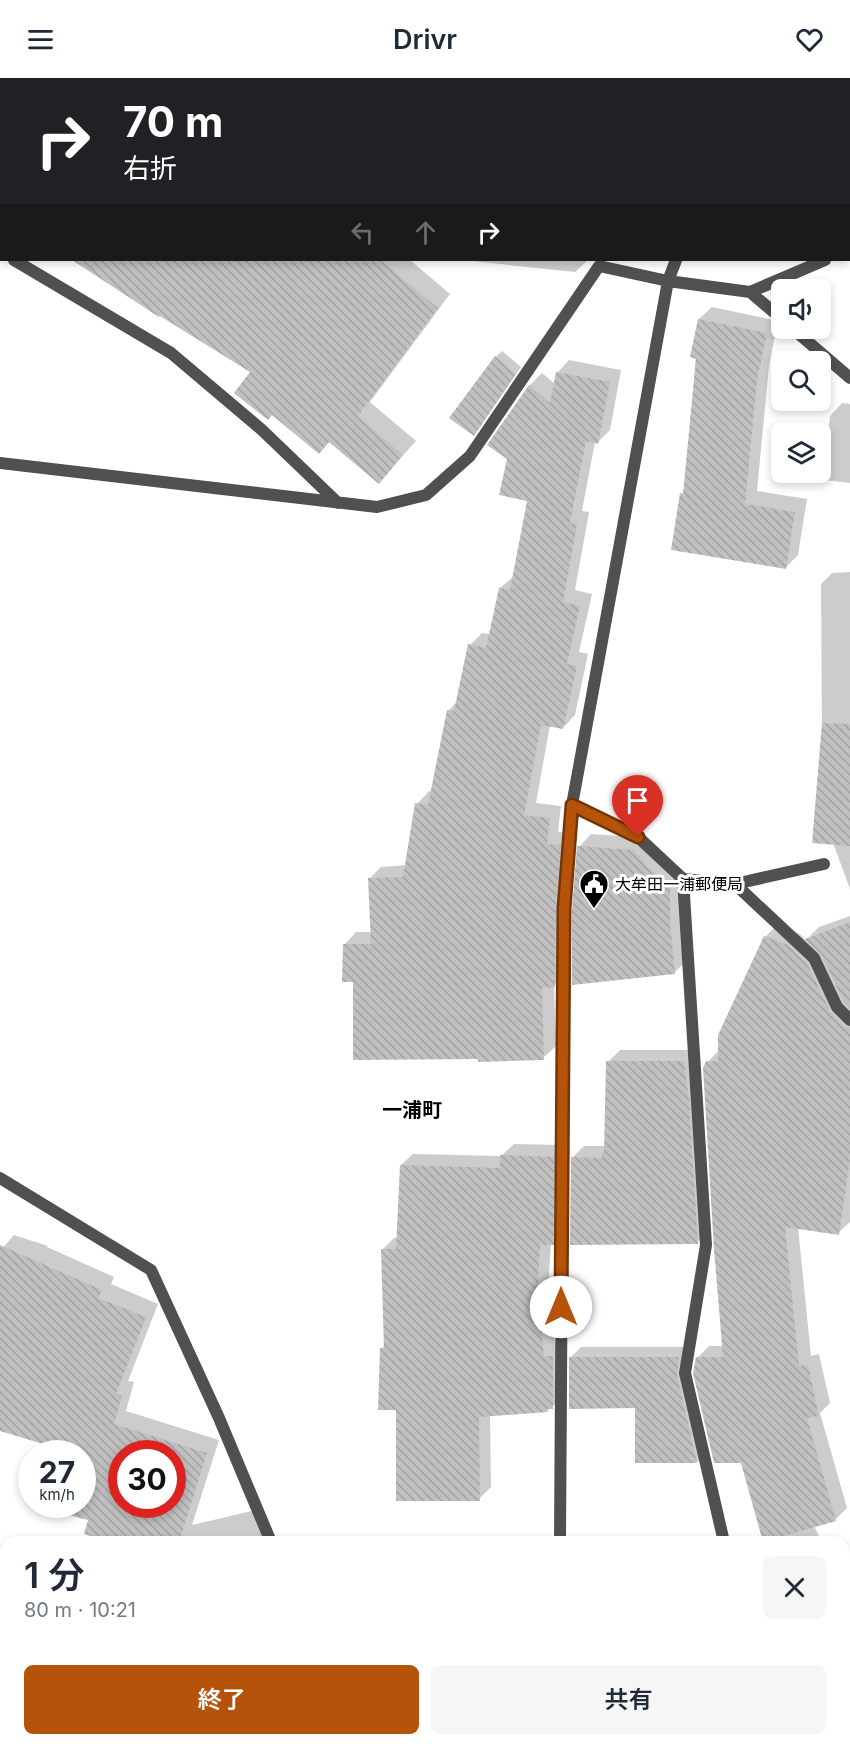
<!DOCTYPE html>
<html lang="ja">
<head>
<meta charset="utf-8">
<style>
	:root { --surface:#fff; --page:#f6f6f7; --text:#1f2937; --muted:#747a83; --accent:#b45309 }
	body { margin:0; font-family:Inter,"Noto Sans JP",sans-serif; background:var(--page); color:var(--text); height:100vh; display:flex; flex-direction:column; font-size:22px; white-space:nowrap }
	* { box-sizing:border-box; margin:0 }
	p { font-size:20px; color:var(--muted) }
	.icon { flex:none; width:33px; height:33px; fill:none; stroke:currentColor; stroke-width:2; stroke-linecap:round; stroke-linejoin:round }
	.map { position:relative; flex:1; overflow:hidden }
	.sheet { position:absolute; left:0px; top:1458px; width:850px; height:210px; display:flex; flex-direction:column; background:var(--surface); border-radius:18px 18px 0 0; box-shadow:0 3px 9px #0003 }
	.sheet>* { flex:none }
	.guide { position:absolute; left:0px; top:0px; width:850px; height:183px; box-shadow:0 3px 9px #0003; background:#202124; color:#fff; overflow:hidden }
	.controls { position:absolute; left:771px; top:201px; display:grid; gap:12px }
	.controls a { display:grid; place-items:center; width:60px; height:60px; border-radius:9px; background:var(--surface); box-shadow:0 3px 9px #0003; font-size:30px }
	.speed { position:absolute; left:18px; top:1362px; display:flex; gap:12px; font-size:30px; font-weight:700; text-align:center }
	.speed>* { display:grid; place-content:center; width:78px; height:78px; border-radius:50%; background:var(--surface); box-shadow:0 3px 9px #0003; line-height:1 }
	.speed small { font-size:15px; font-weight:400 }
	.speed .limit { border:9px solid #d22; background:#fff; color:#111 }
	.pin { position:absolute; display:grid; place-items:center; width:51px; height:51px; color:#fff; margin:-62px -26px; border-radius:50% 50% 50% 0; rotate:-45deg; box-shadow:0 0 6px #0007 }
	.pin .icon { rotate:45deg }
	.me { position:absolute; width:66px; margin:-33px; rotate:0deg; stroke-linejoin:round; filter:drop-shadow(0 0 4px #0008) }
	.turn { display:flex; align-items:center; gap:21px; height:126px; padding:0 24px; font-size:27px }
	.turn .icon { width:78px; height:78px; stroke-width:2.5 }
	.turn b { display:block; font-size:42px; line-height:51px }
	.lanes { display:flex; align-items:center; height:57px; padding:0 24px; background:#0003; justify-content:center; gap:30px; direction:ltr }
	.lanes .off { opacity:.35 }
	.round { display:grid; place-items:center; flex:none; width:63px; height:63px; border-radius:9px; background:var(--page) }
	.head { display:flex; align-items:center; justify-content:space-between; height:102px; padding:0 24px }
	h1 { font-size:36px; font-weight:600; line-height:45px }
	.action { display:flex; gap:12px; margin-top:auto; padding:12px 24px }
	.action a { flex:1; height:69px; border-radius:9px; background:var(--accent); color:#fff; font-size:24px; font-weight:600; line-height:69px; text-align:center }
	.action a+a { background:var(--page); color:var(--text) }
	header { display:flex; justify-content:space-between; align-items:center; height:78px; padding:0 24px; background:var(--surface); font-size:27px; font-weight:600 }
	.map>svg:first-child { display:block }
	.shadow { fill:#0003; fill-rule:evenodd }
	.building { fill:url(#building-back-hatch); fill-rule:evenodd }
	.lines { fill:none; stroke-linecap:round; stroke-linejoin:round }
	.street { stroke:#505050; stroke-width:12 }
	.route-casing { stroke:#753606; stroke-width:15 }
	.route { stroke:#b45309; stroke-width:10 }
	.labels { text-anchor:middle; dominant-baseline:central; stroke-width:6; stroke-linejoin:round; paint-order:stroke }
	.poi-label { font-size:16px; fill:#000; stroke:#fff; text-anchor:start }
	.quarter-label { font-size:20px; font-weight:bold; fill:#000; stroke:#fff }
</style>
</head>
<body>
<header><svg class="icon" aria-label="menu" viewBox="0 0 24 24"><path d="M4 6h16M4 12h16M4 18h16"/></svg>Drivr<svg class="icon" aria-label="heart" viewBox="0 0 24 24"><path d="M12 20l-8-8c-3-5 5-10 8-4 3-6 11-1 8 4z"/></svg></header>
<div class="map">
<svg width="850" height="1668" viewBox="0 0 850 1668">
	<defs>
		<pattern id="building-back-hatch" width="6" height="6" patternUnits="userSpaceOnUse" patternTransform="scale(1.5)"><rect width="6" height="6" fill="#c0c0c0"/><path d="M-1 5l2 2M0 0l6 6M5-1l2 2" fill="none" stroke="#a3a3a3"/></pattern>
	</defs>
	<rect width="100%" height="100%" fill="#fff"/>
	<path class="shadow" d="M2 0H63L2 2V19L0 3Z
		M180 0H257L256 2Z
		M451 0H532L450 2Z
		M657 0H704L656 2Z
		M96 182H410L450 216 370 324 416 363 379 404 253 294 89 191Z
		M462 182H588L575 194Z
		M712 229 778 243 769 288 757 413 807 421 798 477 786 489 682 416 685 412 699 241Z
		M502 273 521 289 474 356 496 279Z
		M569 282 621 292 610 352 598 364H595L582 433 589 434 575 512 592 516 579 574 588 576 575 637 563 650 550 647 536 725 561 728 558 754 572 755 567 895 554 907 556 968 543 980 479 979 354 902 344 867 356 854H372L369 801 381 789 406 787 417 726 429 713 432 714 448 633 458 623 470 567 482 555 490 556 500 510 514 498 529 421 508 380 489 367 530 307 542 295 555 306 557 295Z
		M842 325 850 326V405L824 402 830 338Z
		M850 494V811L833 765 822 662 821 506 832 495Z
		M591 756 646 760 682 794 687 882 674 895 579 769Z
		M850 838V1144L838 1155 798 1149 811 1278 819 1276 830 1325 820 1335 847 1430 836 1441 814 1448 822 1464H764L742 1384 697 1280 709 1268H723L708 984 719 972 765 859 777 847 800 856 806 862 819 849Z
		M620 972H696L709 1153 697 1165 572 1080 584 1068H606L608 984Z
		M514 1066 565 1067V1154L553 1166H551L549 1194 555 1267H564V1318L547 1333 490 1337 491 1409 479 1421 397 1331 382 1270 385 1267 382 1172 394 1160H398L401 1087 413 1076 501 1078Z
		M14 1157 48 1168 47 1169 114 1199 111 1206 158 1226 128 1303 134 1304 126 1333 219 1362 192 1447 260 1431 267 1464H115L90 1441 82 1426V1376L0 1351V1173ZM122 1376H172V1426H122Z
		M581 1269H689L686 1286 707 1374 697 1384H636V1329L571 1279Z
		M6 1503V1586L0 1593V1533Z
		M844 1508 850 1519V1615L848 1616 844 1610Z
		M510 1663 511 1668H487Z"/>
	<path class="building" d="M72 182H380L438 230 358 338 403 377 379 406 329 364 319 376 272 337 268 342 234 315 250 294 160 238 159 239Z
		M698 241 767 255 757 302 745 426 795 434 786 491 671 472 680 415 683 416 696 281 690 279Z
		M495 278 516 296 474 358 449 340Z
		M556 294 610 304 598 366 586 363 570 445 577 446 563 524 580 528 567 586 577 588 563 651 541 647 524 737 550 740 547 766 561 767 556 829 555 909 542 910 544 982 478 984V981L353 982V904H342L343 866H371L368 800 403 799 415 725 428 727 447 632 454 633 468 566 486 570 499 510 510 512 527 423 499 417 507 381 487 367 529 307 550 325Z
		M822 645 850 646V768L812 765Z
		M577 768 634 772 649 790 670 807V844L675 896 572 907V830Z
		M850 844V930L844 924 821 876 805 861Z
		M764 858 788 867 807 885 830 933 844 948 850 950V1081L839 1157 785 1149 799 1288 808 1287 819 1338 807 1340 836 1443 763 1464 741 1385H714L693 1295 696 1279H723L714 1171 703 990 706 983H718V957Z
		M606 983H684L689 1021 698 1166 570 1167 571 1079 602 1080V1074H604Z
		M500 1077 554 1079V1167H540L538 1207 544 1278H553V1331H547L548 1334 479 1339 480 1423H396V1332H378L380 1270H384L381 1171H396L400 1087 500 1090Z
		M0 1167 102 1212 98 1220 146 1239 116 1316 122 1318 114 1346 207 1375 179 1464H110L84 1456 88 1442 28 1427 32 1414V1426H82V1376H41L43 1366 0 1353ZM122 1376H172V1426H122Z
		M569 1279H679L677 1297 697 1385H635V1330L569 1331Z"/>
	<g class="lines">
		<path class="street" d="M598 0 599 2
			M740 2V0
			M849 123 850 121
			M849 170 850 169
			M0 173 2 174
			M14 182 171 275 262 352 338 425
			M750 214 825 182
			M792 250 850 300
			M0 385 377 429 426 417 470 378 599 188 668 203 750 214 782 241
			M572 727 638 759 683 801 735 806 824 786
			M683 801 706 1167 685 1295 724 1464
			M735 806 814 880 837 929 850 942
			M0 1100 151 1192 219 1340 271 1464
			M560 1464 564 830 572 727 668 203 676 182
			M566 1662 571 1668
			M810 1662 813 1668
			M146 1668 301 1662"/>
	</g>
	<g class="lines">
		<g class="route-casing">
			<path id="route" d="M561 1229 564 830 572 727 638 759"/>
		</g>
		<use href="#route" class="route"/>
	</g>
	<defs>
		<g id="civic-pin" transform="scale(1.5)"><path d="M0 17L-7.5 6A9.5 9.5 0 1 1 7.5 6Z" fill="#000" stroke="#fff"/><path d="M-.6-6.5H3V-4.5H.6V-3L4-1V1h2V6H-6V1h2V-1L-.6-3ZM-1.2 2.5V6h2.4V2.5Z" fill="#fff"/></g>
	</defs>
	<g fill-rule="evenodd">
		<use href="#civic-pin" x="594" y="806"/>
	</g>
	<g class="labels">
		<g class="poi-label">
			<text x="615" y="806">大牟田一浦郵便局</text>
		</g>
		<g class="quarter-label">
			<text x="412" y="1032">一浦町</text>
		</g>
	</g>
</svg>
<div class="controls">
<a><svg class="icon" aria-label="sound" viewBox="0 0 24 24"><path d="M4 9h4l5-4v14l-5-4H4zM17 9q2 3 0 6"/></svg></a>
<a><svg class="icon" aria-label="search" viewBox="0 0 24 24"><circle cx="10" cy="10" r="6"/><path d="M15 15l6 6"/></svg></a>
<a><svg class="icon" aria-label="layers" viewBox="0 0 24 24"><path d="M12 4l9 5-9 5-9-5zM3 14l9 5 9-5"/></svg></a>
</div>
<div class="speed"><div>27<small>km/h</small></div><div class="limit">30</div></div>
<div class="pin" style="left:638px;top:759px;background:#d93025"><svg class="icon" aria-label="arrive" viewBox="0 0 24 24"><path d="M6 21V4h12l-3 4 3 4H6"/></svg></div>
<svg class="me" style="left:561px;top:1229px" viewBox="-20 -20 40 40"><circle r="19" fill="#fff"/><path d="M0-13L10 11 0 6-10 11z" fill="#b45309"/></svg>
<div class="guide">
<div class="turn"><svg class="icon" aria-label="right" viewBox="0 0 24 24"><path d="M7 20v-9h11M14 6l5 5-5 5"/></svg><div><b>70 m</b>右折</div></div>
<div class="lanes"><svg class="icon off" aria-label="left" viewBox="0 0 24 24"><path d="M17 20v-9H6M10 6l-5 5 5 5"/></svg><svg class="icon off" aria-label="ahead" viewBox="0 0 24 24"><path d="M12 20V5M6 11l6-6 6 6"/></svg><svg class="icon" aria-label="right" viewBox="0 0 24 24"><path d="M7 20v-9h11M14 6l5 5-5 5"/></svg></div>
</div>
<section class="sheet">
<div class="head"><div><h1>1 分</h1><p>80 m · 10:21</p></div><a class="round"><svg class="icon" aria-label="close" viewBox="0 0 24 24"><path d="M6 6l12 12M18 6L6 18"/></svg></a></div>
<div class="action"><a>終了</a><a>共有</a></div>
</section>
</div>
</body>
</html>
